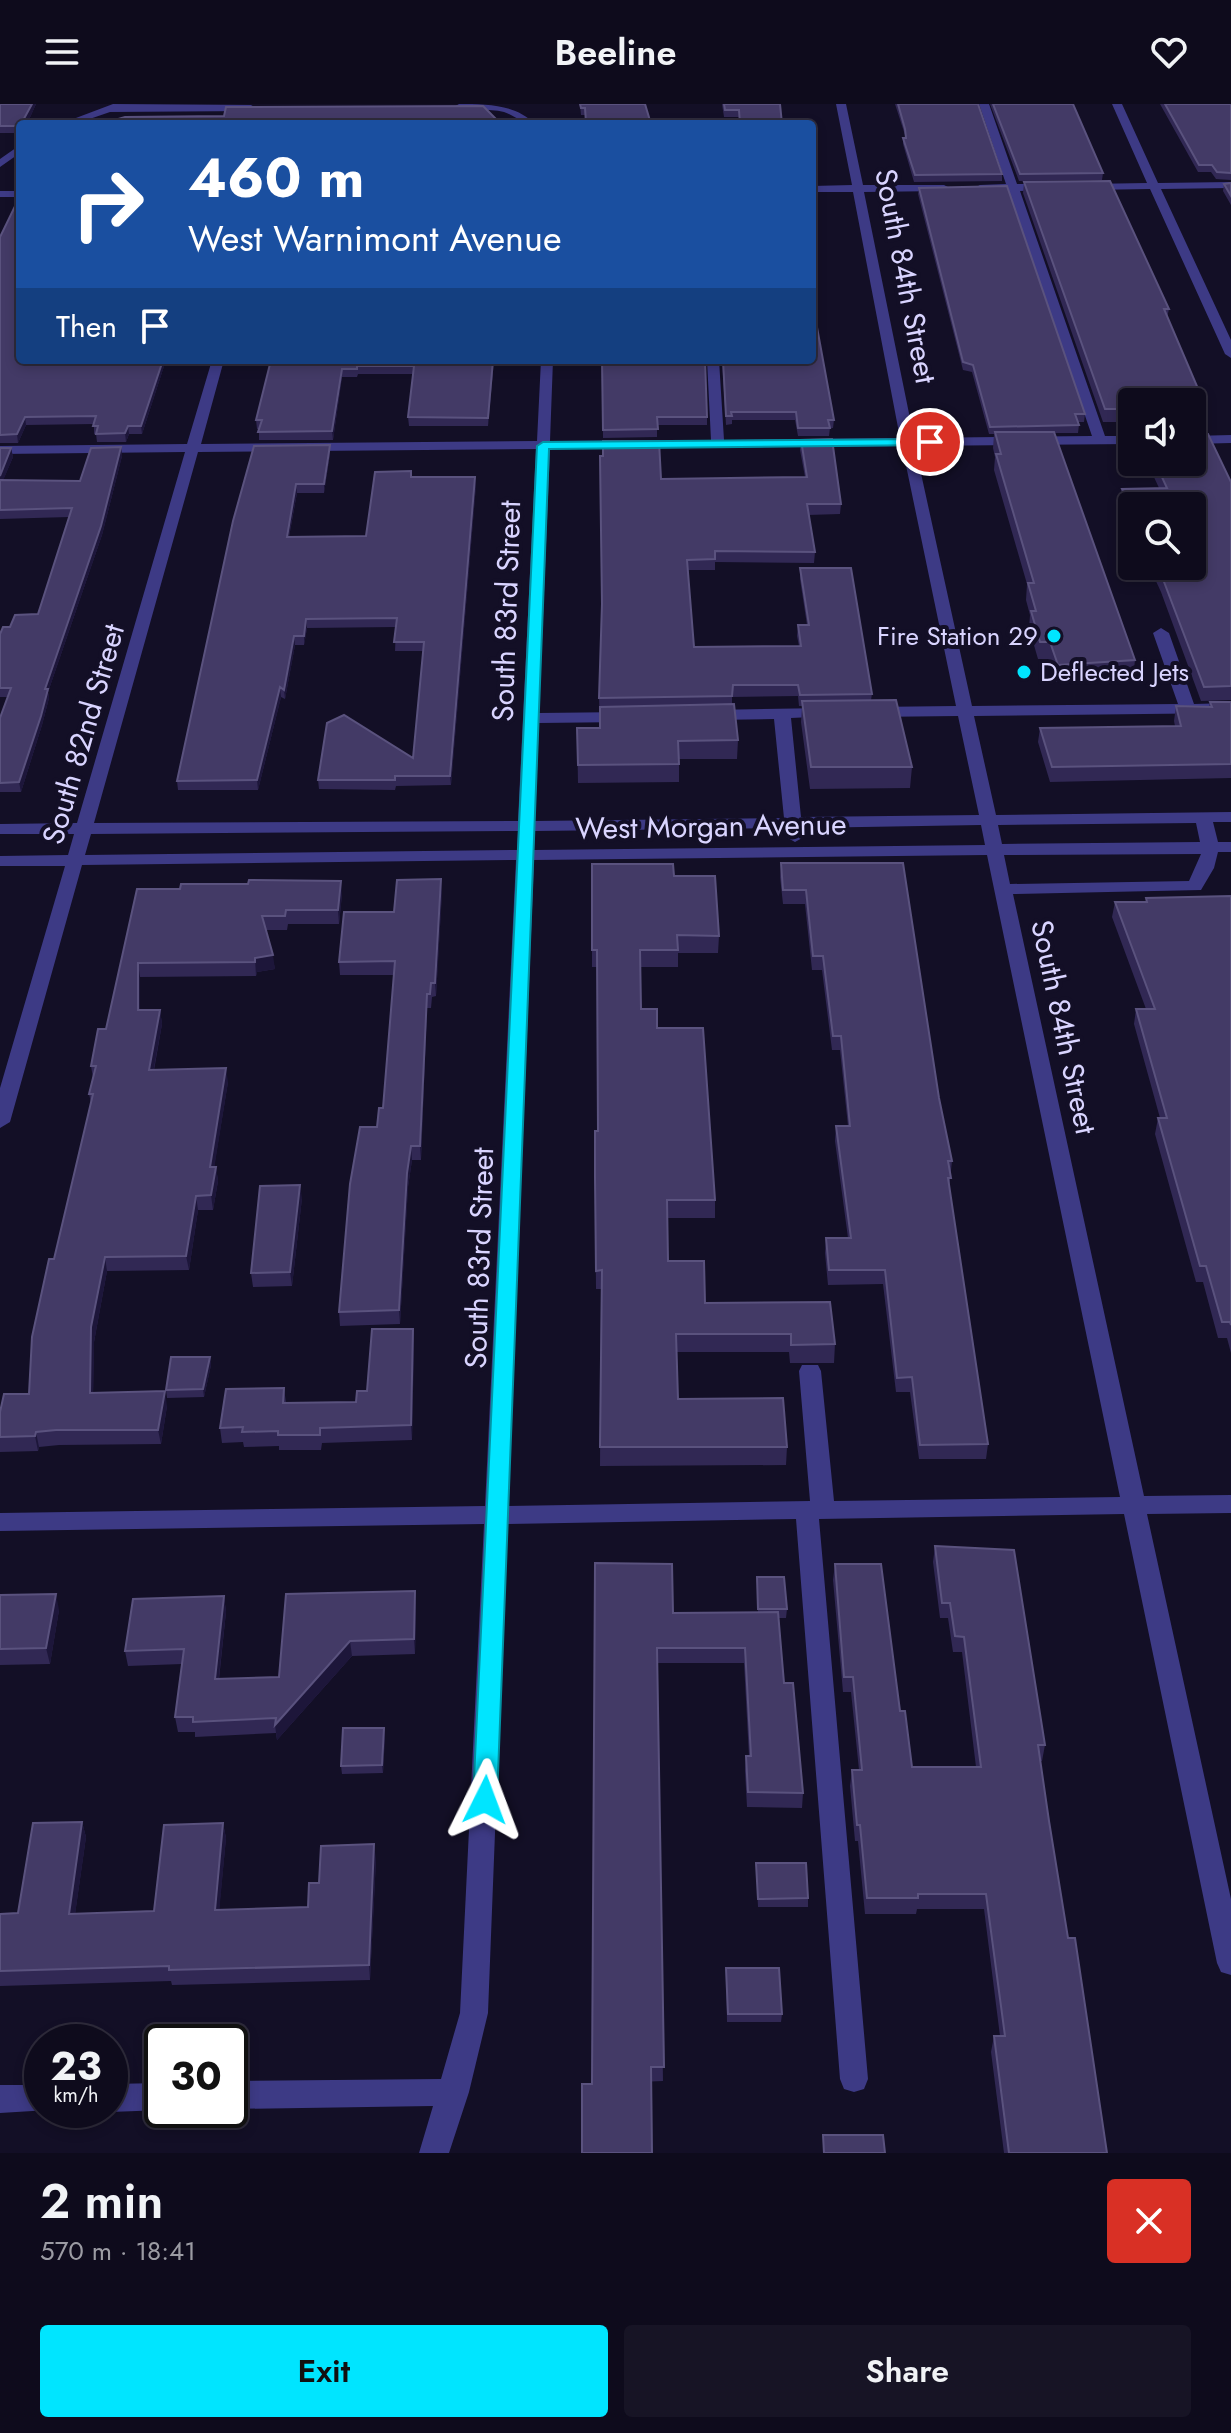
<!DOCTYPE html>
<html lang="en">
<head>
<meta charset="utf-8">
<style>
	:root { --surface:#0e0b1c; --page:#171425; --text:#f1f3f6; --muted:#9b9ba3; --line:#2e2b3b; --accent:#00e5ff }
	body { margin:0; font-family:Jost,sans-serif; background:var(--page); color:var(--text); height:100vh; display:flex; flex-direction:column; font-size:30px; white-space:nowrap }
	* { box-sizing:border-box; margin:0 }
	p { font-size:26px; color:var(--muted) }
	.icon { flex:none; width:44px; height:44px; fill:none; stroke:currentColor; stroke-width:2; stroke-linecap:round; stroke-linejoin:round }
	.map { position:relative; height:2049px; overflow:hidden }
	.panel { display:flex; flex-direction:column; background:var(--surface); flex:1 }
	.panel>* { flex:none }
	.hud { position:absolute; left:16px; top:16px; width:800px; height:244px; border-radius:8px; box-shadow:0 4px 12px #0003,0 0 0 2px var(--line); background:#1a4fa0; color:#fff; overflow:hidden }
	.controls { position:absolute; left:1118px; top:284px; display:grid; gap:16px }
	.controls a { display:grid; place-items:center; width:88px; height:88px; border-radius:8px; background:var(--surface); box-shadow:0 4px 12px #0003,0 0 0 2px var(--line); font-size:40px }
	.speed { position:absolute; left:24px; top:1920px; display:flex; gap:16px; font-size:40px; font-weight:700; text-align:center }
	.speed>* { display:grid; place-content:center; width:104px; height:104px; border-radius:50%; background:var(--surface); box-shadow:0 4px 12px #0003,0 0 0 2px var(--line); line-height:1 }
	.speed small { font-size:20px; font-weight:400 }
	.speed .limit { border:4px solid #111; border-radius:12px; background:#fff; color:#111 }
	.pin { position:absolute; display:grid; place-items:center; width:68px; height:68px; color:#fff; margin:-34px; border:4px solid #fff; border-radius:50%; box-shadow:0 2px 8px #0007 }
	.me { position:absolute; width:88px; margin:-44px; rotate:3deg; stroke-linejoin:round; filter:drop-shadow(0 0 6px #0008) }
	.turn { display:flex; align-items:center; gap:28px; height:168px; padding:0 40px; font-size:36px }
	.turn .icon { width:104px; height:104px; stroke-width:2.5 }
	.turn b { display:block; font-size:56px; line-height:68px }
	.then { display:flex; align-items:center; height:76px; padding:0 40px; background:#0003; gap:16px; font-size:30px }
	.round { display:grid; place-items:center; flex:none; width:84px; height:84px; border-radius:8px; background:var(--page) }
	.overview { display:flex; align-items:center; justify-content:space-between; height:136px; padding:0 40px }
	h1 { font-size:48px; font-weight:600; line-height:60px }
	.action { display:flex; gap:16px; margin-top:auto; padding:16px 40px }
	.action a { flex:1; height:92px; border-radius:8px; background:var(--accent); color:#111; font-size:32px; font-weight:600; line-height:92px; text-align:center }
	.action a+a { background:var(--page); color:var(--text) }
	header { display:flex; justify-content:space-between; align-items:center; height:104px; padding:0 40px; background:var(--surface); font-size:36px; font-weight:600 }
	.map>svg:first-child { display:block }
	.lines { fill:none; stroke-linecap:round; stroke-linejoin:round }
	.minor { fill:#3d3a85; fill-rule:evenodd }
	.wall { fill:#312854 }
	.shaded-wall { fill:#1d163a }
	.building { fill:#433a66; stroke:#5a527e; stroke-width:2 }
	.route { fill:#00e5ff; stroke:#0095a6; stroke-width:2 }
	.poi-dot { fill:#00e5ff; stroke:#130f26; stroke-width:3 }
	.labels { text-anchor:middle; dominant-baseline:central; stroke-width:8; stroke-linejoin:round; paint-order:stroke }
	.far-poi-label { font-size:26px; fill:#d9d4ff; stroke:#130f26; text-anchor:end }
	.street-label { font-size:30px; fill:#d9d4ff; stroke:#130f26 }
</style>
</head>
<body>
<header><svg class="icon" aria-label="menu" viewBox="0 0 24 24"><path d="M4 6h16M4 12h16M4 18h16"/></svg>Beeline<svg class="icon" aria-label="heart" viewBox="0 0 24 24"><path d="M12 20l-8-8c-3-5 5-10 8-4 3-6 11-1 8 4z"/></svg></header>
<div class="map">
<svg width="1231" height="2049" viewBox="0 0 1231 2049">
	<rect width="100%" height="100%" fill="#130f26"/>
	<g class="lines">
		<path class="minor" d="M113 0 251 1 256 4 251 7 110 8 75 20H60Z
			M459 0C486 0 515 0 535 20 522 20 516 12 504 8 488 4 471 7 455 5L454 3Z
			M836 0H846L863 81H944L950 84 944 87 864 88 914 334 1092 332 1008 87H980L974 84 980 81 1006 80 979 0H989L1017 80H1048L1054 83 1048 86 1020 87 1105 332H1132V340L915 342 972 602 1178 600 1153 529 1161 524 1169 529 1194 600 1231 599V609L974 612 996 711 1231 708V718H1213L1218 738H1231V748H1218L1214 764 1201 786 1013 790 1144 1392 1231 1391V1409L1147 1410 1231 1795V1871L1221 1868 1217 1859 1124 1410 819 1415 868 1975 864 1985 854 1988 844 1985 840 1975 796 1415 507 1420 488 1909 469 1988 449 2049H419L433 2002 230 2005V1977L441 1975 460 1909 484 1420 0 1427V1409L485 1402 516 756 82 761 10 1018 0 1024V984L65 762H0V752L68 751 74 730H0V720L77 719 185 348 0 350V342L187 340 212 256H224L201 340 537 337 541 256H553L550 337 711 336 707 256H719L724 336 900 334 853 88H812V82L852 81ZM902 342 956 602 871 603 863 608 871 613 958 612 979 711 801 713 791 614 833 612V606L827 604 711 606 703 611 711 616 774 615 784 714 535 717 539 619 627 618 635 613 627 608 539 609 550 345ZM536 345 518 717 94 719 198 348ZM1196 719 1200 738 1002 740 998 721ZM981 721 985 741 534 746 535 727 785 724 786 733 795 738 804 733 803 724ZM518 727 517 746 85 751 91 730ZM1201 750 1189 777 1010 780 1004 751ZM987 751 1120 1393 834 1397 821 1267 818 1261H802L799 1267 810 1397 508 1402 534 756Z
			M1112 0H1122L1158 79 1231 78V84L1161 85 1231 236V254L1225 250 1150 85 1088 86 1082 83 1088 80 1147 79Z
			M20 41V49L0 63V55Z
			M0 87H20V93H0Z
			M1231 331V339L1192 340V332Z
			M162 1979 164 2006 110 2008 106 2006H110V1980Z
			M0 1981H42V2006H49L0 2009Z"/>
	</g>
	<path class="wall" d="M0 0H36L27 20H20V29H0Z
		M580 0 651 20H585V11H581Z
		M722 0H780L782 20H739V13H724Z
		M895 0H978L1002 70V77L914 78 903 40V34H905V31Z
		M990 0H1073L1103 69 1102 76 1019 77Z
		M1160 0H1231V76L1216 75 1211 68H1198Z
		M1024 78 1169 205 1167 214 1205 301 1203 314H1200L1199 329H1195L1231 378V596L1201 597 1161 488 1149 462H1192L1132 402V423L1120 398 1122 385 1159 384 1147 358H1192L1132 298V323L1130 318H1103L1023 89Z
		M1231 79V101L1223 87 1224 80Z
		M919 84 1085 310 1084 318H1078L1079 321 1078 329H1054L1135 556 1133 574 1055 578 1048 555H1038L1029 524 1030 511 1026 496 1027 480 994 366 995 353 993 344 994 330H989L972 268 963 266 918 90Z
		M0 133 25 259 94 260 166 256 142 330H129L126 338H97L96 330H94V320L26 321 18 339H0Z
		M271 256H494L488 322H409L408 313 413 270H358L357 273H342L333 336H259V325H257L256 316Z
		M602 256 707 313V321H657V333L603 334Z
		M722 256H812L834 316 833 324H830L829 332H798L795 316H732V320L726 321Z
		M801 336 841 400 840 410 808 411 815 448 814 459 715 458V466H688L694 543 799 542 797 532 798 521H807L800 475V464L872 590 871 596 912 663 910 684 810 685 801 618 802 602H799L798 592 732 593V600L738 636 737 655H679V678L578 679 577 624H600L599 594 661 375 805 373 800 346Z
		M121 343 122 352 102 431 48 588 49 594 42 621 21 688H0V614L8 593H0V530L10 523 38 510 69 413 0 415V344H11L13 353 3 376 80 377Z
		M330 350 324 389H297L289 433 366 432 412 373 476 381 451 681 396 682 395 686 319 685 318 676 413 654 423 547H395L396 523 307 524 304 541H295L285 595 281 593 258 686H178L177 677 233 417Z
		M1210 598H1231V674L1050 678 1038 638 1040 624 1175 622 1174 617 1176 602 1209 603Z
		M781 759H903L939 994 952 1057 949 1085 988 1340 986 1355H919L910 1288H896L883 1180 828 1181 825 1149 826 1134H848L835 1037 836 1022H848L840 946H832L822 866H812L805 800H783L780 773Z
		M592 760 674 772 719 832 718 849H678V863H640L641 905 657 924 715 1096V1114H667L668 1157 705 1199 835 1240 834 1259H790L789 1248H677L678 1295 787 1343 786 1361 600 1362 601 1185H596L595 1073 598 1027V863H592Z
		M137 785 342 790 339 820H288L287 826H266L275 865 257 868 256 872 140 873V906H160L162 920 154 966 228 978 214 1063H216L218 1077 213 1106H198L189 1166 107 1167 94 1238 93 1289 167 1302 161 1340 59 1341 39 1343 38 1347 0 1348V1308L29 1290 54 1155 91 999 89 990 93 974 91 962 106 925Z
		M442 788 436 892 432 893 431 904H427L421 1056H412L408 1083 400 1220 340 1222 339 1208 377 1023 383 1004 394 871H340L339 858 394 808Z
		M1231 792V1249L1227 1234H1218L1203 1178H1196L1155 1030 1158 1014H1160L1134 920 1136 905H1146L1112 813 1115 798H1146V794Z
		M302 1094 292 1182 253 1183 251 1169Z
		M413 1225 414 1240 412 1336 322 1339 321 1346H279V1342L244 1343 243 1338 222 1339 220 1324 284 1284 286 1299 356 1298 367 1287Z
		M210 1253 211 1261 204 1293 167 1294 166 1286Z
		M935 1442 1045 1641 1042 1657H1040L1049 1717 1068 1834 1107 2049H1004L991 1948 994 1932H1000L984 1805H917L916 1810H865L858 1737H855L850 1682 852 1666H859L851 1588H843L833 1476 835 1460 900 1607 912 1663H976L962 1548H953L948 1514H940L933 1458Z
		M595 1459 673 1509H758L757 1473 787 1505 786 1514H779L784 1579 803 1689 802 1704 747 1703 745 1667 746 1652H749L744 1559H657L663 1977 592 1980Z
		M0 1491 59 1506 50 1560 0 1561Z
		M224 1492 226 1508 219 1575 279 1573 416 1502 415 1550 352 1552 277 1636 276 1629 195 1633V1628H178L175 1613 182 1560 128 1562 125 1547Z
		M385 1632 383 1669 342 1670 341 1662Z
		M82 1718 86 1733 75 1810 154 1807 223 1719 226 1734 219 1806 308 1803 319 1779 376 1755 370 1876 172 1881 171 1877 0 1882V1810L18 1809Z
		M756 1759 808 1794V1803H758Z
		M726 1864 782 1910 781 1918H727Z"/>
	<path class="shaded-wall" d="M32 0H36L27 20H22Z
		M163 256H166L142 330 141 322Z
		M493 256H494L488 322V314Z
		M342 265V273L333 336 332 327Z
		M25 313 26 321 18 339 17 330Z
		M1202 316 1199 329 1192 330V317Z
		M128 322 129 330 126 338 125 329Z
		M330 341V350L324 389V380Z
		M121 343 122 352 102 431 48 588 49 594 42 621 21 688 19 678 45 585Z
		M11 344 13 353 0 384V372Z
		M475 373 476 381 451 681 450 672Z
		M296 380 297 389 287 441V433Z
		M306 515 307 524 304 541V532Z
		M294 532 295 541 285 595 284 586Z
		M280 583 281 593 258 686 257 676Z
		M441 775 442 788 436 892 435 879Z
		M341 777 342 790 339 820 338 806Z
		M273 851 275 865 257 868 256 872 255 854Z
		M138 859 140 873V920L138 906Z
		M427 890V904L421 1056 420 1042Z
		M160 906 162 920 151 980 149 966Z
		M226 964 228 978 212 1078 210 1063Z
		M411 1042 412 1056 408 1083 400 1220 399 1206 407 1069Z
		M216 1063 218 1077 213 1106 211 1091Z
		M300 1081 302 1094 292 1182 290 1168Z
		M196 1092 198 1106 189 1166 186 1152Z
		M105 1153 107 1167 94 1238 93 1304 90 1289 91 1223Z
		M413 1225 414 1240 412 1336 411 1321Z
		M210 1253 211 1261 204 1293 203 1285Z
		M165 1287 167 1302 161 1340 158 1326Z
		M36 1328 39 1343 38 1347 35 1332Z
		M415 1487 416 1502 415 1550 414 1535Z
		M56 1490 59 1506 50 1560 46 1544Z
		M224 1492 226 1508 217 1590 215 1575Z
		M350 1537 352 1552 277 1636 275 1621Z
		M384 1624 385 1632 383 1669 382 1661Z
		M82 1718 86 1733 73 1825 69 1810Z
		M223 1719 226 1734 218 1821 215 1806Z
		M374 1740 376 1755 370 1876 369 1861Z"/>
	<path class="building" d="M0 0H32L20 22H0Z
		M580 0H645L651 20 586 19 585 4H581Z
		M724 0H780L782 20H740L739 6H725Z
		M898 0H978L1002 70 915 71 903 34H906L905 25Z
		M993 0H1073L1103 69 1020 70Z
		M1165 0H1231V69L1217 68 1212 61H1199Z
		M483 2 501 20H101L125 13 224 12 226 3Z
		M1110 77 1169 205H1164L1205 301H1194L1202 316 1192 317V298H1132V306L1131 305H1105L1024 78Z
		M1231 79V92L1224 80Z
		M1007 82 1085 310H1075L1079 321 990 323 973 261 963 258 919 84Z
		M18 96H20V256H22L20 259 94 260 96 256H163L141 322H128L125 329 96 330 98 322H93L96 312 25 313 17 330 0 331V133Z
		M812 196 834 316H828L830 324H798L796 308H731L732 312H726L723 256H812Z
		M271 256H493L488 314 408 313 414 262H357V265H342L332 327 258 328 262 316H256Z
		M602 256H705L707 313H657L658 325 603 326Z
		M995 328H1054L1135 556 1058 561 1050 538H1040L1031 507H1036L1028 479H1034L996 350H1001Z
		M1192 329 1208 330 1231 378V582L1204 583 1158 462H1192V402H1132V406L1122 385 1167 384 1155 358H1192Z
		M832 335 841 400H807L815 448 715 447V455L687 456 694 543 801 542 798 521H809L800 464H851L872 590 800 591 798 581H733L732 592 599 594 602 500 600 352H603V337H659L661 375 807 373 801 336Z
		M330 341 324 380H296L287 433 366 432 375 368 411 367V373H475L450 672H395V676H318L327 619 344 611 413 654 424 538H394L397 514 306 515 304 532H294L284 586 280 583 257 676 177 677 233 417 254 342Z
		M121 343 101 422 45 585H48L41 612 19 678 0 679V614L11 584H0V530L3 523H10L15 511 38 510 72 404 0 406V376L80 377 91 344Z
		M0 344H11L0 372Z
		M896 596 912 663H811L802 597Z
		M1210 598H1231V660L1052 663 1040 624 1181 622 1176 602 1212 603Z
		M734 600 738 636 678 637 679 660 578 661 577 624H600V603Z
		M781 759H903L939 994 952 1057H948L951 1074H948L988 1340 920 1341 912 1273 897 1274 885 1166H829L826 1134H851L836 1022H850L841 932H833L823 852H813L806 786H783Z
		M592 760H673L674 772H715L719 832 677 831 678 846H640L641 905H657V924H703L715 1096H667L668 1157H704L705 1199 830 1198 835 1240 791 1241V1230H676L678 1295 783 1294 787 1343H600L602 1166 596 1167 595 1073V1027H598L597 846H592Z
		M441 775 435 879H431L430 890H427L420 1042H411L407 1069 399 1206 339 1208 350 1080 360 1023H377L379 1004H383L395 857 339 858 344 808H394L397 776Z
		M249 776 341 777 338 806H286L285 812H262L273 851 255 854V858L138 859V906H160L149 966 226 964 210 1063H216L211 1091 196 1092 186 1152 105 1153 91 1223 90 1289 165 1287 158 1326H56L36 1328 35 1332 0 1333V1308L4 1290H29L32 1233 49 1155H54L93 990H89L96 962H91L98 925H106L137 785H180L181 780H248Z
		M1231 792V1221L1230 1218H1222L1206 1162H1200L1158 1014H1167L1136 905H1155L1115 798H1147L1146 794Z
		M300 1081 290 1168 251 1169 260 1082Z
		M372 1225H413L411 1321 320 1324V1331H278V1327L242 1328 243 1323 220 1324 226 1285 284 1284 283 1299 356 1298 357 1287H367Z
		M171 1253H210L203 1285 166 1286Z
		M935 1442 1014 1446 1045 1641H1038L1049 1717 1068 1834H1075L1107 2049H1009L994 1932H1005L986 1790H918V1794H867L860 1721H857L852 1666H862L853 1573H844L835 1460H881L900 1607H905L912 1663H981L964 1533 955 1532 950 1499H942Z
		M595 1459 672 1460 673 1509 778 1508 784 1579H793L803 1689 748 1688 746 1652H751L745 1544H657L664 1963H651L652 2049H582V1980H592Z
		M757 1473H784L787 1505H758Z
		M415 1487 414 1535 350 1537 275 1621 276 1614 193 1618V1613H175L184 1545 125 1547 133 1495 224 1492 215 1575 279 1573 286 1490Z
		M56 1490 46 1544 0 1545V1491Z
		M343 1624H384L382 1661 341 1662Z
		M82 1718 69 1810 154 1807 164 1721 223 1719 215 1806 308 1803 309 1779H319L321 1742 374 1740 369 1861 169 1866V1862L0 1867V1810L18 1809 33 1719Z
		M756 1759H806L808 1794 758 1795Z
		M726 1864H779L782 1910H728Z
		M823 2031H883L885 2049H824Z"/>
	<path class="route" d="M930 335 936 338 934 341 549 345 497 1696 493 1703 485 1706 476 1703 473 1696 537 342 543 338Z"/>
	<g class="poi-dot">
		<circle cx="1054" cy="532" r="8"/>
		<circle cx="1024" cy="568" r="8"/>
	</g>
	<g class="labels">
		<g class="far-poi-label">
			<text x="1038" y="532">Fire Station 29</text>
			<text x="1040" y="568" text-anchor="start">Deflected Jets</text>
		</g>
		<g class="street-label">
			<text transform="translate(906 172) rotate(79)">South 84th Street</text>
			<text transform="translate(506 507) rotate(-88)">South 83rd Street</text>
			<text transform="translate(83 630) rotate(-74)">South 82nd Street</text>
			<text transform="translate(711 722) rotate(-1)">West Morgan Avenue</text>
			<text transform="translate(1064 923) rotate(78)">South 84th Street</text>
			<text transform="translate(479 1154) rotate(-88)">South 83rd Street</text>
		</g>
	</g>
</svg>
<div class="controls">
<a><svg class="icon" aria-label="sound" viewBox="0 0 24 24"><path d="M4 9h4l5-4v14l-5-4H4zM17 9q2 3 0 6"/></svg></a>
<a><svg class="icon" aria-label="search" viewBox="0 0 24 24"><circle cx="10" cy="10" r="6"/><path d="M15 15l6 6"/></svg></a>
</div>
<div class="speed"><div>23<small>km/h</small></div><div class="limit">30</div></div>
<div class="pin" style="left:930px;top:338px;background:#d93025"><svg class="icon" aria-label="arrive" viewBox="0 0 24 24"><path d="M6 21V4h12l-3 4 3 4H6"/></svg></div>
<svg class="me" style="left:485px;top:1696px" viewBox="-20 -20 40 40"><path d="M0-17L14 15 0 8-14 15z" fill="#00e5ff" stroke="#fff" stroke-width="4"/></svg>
<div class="hud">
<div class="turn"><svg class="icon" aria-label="right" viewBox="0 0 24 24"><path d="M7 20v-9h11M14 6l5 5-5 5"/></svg><div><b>460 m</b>West Warnimont Avenue</div></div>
<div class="then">Then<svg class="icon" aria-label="arrive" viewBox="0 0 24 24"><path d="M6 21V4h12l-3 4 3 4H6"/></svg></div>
</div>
</div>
<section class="panel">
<div class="overview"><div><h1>2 min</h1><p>570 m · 18:41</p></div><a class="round" style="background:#d93025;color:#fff"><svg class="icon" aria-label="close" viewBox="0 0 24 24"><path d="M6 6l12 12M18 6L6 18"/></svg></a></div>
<div class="action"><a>Exit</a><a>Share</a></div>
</section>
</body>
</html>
